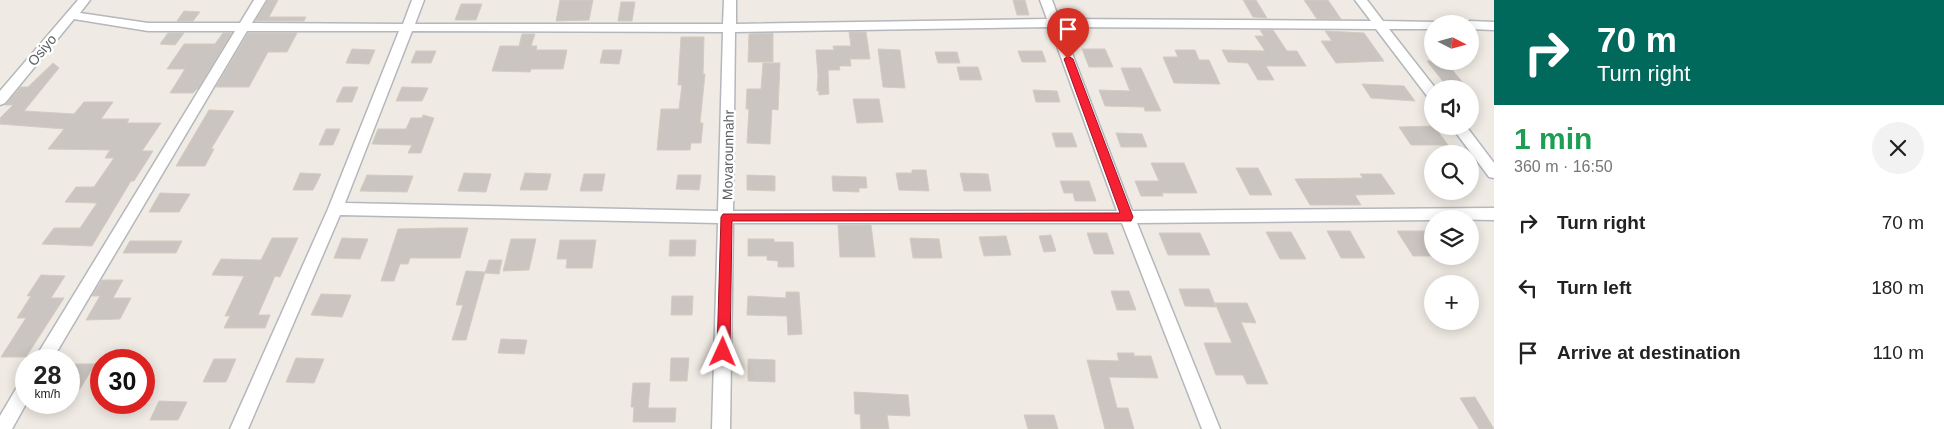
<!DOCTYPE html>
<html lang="en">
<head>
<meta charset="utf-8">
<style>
	:root { --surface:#fff; --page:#f2f2f2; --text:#222; --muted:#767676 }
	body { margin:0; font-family:Arial,sans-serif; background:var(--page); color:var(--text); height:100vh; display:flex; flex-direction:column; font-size:19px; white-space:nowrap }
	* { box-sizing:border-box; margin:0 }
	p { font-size:16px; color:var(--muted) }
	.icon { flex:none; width:28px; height:28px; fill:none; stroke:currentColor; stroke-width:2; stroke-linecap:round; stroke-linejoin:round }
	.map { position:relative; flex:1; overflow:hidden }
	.panel { display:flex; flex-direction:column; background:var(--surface); width:450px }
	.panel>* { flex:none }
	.guide { background:#00695c; color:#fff; overflow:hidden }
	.needle { width:32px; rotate:96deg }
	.buttons { position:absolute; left:1424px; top:15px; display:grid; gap:10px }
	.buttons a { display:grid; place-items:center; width:55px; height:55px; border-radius:50%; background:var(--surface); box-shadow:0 2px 12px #0003; font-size:25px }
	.speed { position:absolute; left:15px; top:349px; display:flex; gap:10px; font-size:25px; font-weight:700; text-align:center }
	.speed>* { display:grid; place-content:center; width:65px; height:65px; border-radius:50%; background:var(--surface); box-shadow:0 2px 12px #0003; line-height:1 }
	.speed small { font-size:12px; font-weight:400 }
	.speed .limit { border:8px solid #d22; background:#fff; color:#111 }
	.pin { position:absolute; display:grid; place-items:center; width:42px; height:42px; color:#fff; margin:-51px -21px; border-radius:50% 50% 50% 0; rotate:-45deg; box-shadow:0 0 5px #0007 }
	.pin .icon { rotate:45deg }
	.me { position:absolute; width:55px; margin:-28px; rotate:1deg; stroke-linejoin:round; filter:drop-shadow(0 0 4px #0008) }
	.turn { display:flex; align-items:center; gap:18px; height:105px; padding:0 20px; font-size:22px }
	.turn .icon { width:65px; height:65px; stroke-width:2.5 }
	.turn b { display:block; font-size:35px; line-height:42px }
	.round { display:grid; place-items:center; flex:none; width:52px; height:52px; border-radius:26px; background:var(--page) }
	.overview { display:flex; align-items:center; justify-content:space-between; height:85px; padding:0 20px }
	h1 { font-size:30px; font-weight:700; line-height:38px; color:#1e9e55 }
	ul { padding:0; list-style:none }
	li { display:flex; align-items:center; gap:15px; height:65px; padding:0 20px }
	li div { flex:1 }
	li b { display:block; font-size:19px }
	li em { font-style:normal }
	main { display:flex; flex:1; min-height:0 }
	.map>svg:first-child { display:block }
	.building { fill:#cac5c0; stroke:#d4cbc1 }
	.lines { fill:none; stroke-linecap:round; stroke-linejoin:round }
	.street-casing { stroke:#b4b7bb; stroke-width:3 }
	.street { fill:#fff; fill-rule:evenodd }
	.route { fill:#f72134; stroke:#a11522 }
	.labels { text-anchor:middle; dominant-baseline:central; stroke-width:5; stroke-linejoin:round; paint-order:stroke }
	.street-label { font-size:14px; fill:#5b6165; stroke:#fff }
</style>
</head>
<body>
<main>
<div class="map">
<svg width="1494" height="429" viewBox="0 0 1494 429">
	<rect width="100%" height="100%" fill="#efeae3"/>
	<path class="building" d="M268 0H278L269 17H306L304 21H255Z
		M560 0H593L589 20 556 21Z
		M1013 0H1025L1029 15H1017Z
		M1243 0H1256L1267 18 1253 17Z
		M1304 0H1328L1341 19H1317Z
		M621 2H635L632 21H618Z
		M461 4H482L476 20H455Z
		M184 11 200 12 193 21H177Z
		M1260 30H1273L1287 51H1297L1306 66H1266L1274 80H1258L1248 63 1228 62 1222 50 1265 51 1255 36H1264Z
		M1325 31 1364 33 1384 61 1336 63 1321 41H1332Z
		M849 32H866L870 59H850L851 66H839L840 70H828L829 94 819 95V91H817L818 76 816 50H834L833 46H851Z
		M168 33H184L175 45 160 44Z
		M223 33H232L199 87 193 93H170L185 69H167L184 44H215Z
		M248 33H297L287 52H268L249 87H216Z
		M773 33V62H748L749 34Z
		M522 34H535L531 46H537L536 50H567L563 69H531L530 72 492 71 500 46H519Z
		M681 37H704L703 74H705L700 123H703L701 143H691L690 150H657L661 109H679L682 85H678Z
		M352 49 375 50 369 64 346 63Z
		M878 49 900 50 905 88 883 87Z
		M1082 49H1105L1113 67H1089Z
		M603 50H622L619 64 600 63Z
		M1175 50H1195L1199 60H1209L1220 84 1174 83 1163 57H1178Z
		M416 51H436L431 63H411Z
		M1018 51H1042L1046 62H1022Z
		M935 52H957L960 63H938Z
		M1427 61H1445L1468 89H1449Z
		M53 63 59 68 24 111 74 114 84 102H113L101 119H129L127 123H161L142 151H153L134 181H131L92 246 42 244 54 228H80L97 203 65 202 76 187H94L114 158H105L110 150 48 149 64 129 0 124V118L13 105H5L21 87H28Z
		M763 63H780L778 110 772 109 770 144 747 143 749 109H746L747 89H761Z
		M957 67H978L982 80H960Z
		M1121 68H1141L1161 111H1145L1144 107 1105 106 1099 90 1130 91Z
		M1362 84 1404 86 1415 101 1371 98Z
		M343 87H358L352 102H336Z
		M402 87 428 88 422 101H396Z
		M1033 90 1057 91 1060 102H1036Z
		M853 99H879L883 122 857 123Z
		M209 110 234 111 211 149H214L205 166H176Z
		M423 115 434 118 421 153H408L412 145 372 144 378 129H406L411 118H422Z
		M1434 126 1448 145H1411L1399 127Z
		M326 129H340L333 145H319Z
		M1052 133H1072L1077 147H1056Z
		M1116 133 1142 134 1147 147H1121Z
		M1151 163H1184L1197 193H1162L1163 196H1141L1135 181H1159Z
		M1236 168H1258L1272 195H1250Z
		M912 170H926L929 191 899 190 896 173H912Z
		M300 173 321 174 313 190H293Z
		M464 173 491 174 486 192 458 191Z
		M525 173 551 174 547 190H520Z
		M960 173 988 174 991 191H964Z
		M584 174H605L602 191H580Z
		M1360 174H1381L1395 194 1355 195 1361 205H1310L1295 179 1363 178Z
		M367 175 413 176 407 192 360 191Z
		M678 175H701L699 190 676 189Z
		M747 175 775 176V191L747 190Z
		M832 176 866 177 867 188H859V192L833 191Z
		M1060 181H1089L1096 201H1075L1073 193H1064Z
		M160 193 190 194 179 212H149Z
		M838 225H871L875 257H840Z
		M441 228H468L460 258H410L408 264H400L394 281H381L398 229Z
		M1327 231H1350L1365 258H1341Z
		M1397 231H1432V256H1413Z
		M1266 232H1291L1306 259H1280Z
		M1087 233H1107L1114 254H1094Z
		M1159 233H1200L1210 255H1168Z
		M1051 235 1056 251 1044 252 1039 236Z
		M1006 236 1011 255 984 256 979 237Z
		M272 238H298L280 277 275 276 258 315H270L265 328H224L230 316H225L244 276 212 275 221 259 261 260Z
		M342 238 368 239 360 259 334 258Z
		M910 238 939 239 942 258H913Z
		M511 239H536L529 270 503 271Z
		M748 239H774V242H793L794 267H778V261L767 260V256H748Z
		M560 240H596L592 268H566L567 259H557Z
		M670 240H696L695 256H669Z
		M130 241H182L176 253H123Z
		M489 260H502L499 274 485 273Z
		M466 271 485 272 466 340H452L463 305H456Z
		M41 275 65 276 51 298H64L26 357H1L26 318H17L31 296H27Z
		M102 280H123L113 298H131L120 319 86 320 100 296H92Z
		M1179 289H1209L1216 307 1185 306Z
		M1111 291H1129L1136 310H1117Z
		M786 292H799L802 334 788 335 787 316 747 315 748 296 786 298Z
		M321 294 351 295 342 317 311 315Z
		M672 296H693L692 315H671Z
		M1215 303H1247L1256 323 1241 322 1268 384H1247L1243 375H1216L1204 343H1232Z
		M501 339 527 340 524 354 498 353Z
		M1117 353H1134V356H1151L1158 378 1109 377 1117 408H1128L1134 429H1105L1087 360 1119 361Z
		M296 358 324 359 314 383 286 382Z
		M671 358H689L687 381H670Z
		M214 359H236L226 382H203Z
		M748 359 775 360V382L748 381Z
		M69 364H95L80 389H69Z
		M633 383H650L648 408H676L675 422H633L634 407H631Z
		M854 392 908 395 910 416 887 415 889 429H861L860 414H855Z
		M1475 397 1494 429H1479L1460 398Z
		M159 401 187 402 178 420H150Z
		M1024 415H1054L1058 429H1028Z"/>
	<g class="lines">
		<g class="street-casing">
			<path id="street" d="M78 0H90L80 13 148 23H240L254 0H266L252 23 403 24 412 0H424L415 24H723L724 0H736V24L1047 19 1040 0H1052L1059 19 1371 21 1355 0H1367L1383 21 1436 22 1437 24H1432V29H1389L1436 89H1432V97L1427 96 1376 29 1062 27 1132 211 1494 208V220L1432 219V220L1137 223 1220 429H1202L1122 223H733L730 429H712L718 223 340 215 248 429H230L328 209 399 31H247L52 360H34L235 31H148L74 19 5 103 0 105V91ZM1050 27 1117 211H733L735 32ZM412 31 723 32 718 211 345 203Z
				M1470 21 1494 22V30L1470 29V24H1465Z
				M1451 126H1466L1494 163V178L1489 177Z
				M26 380 27 402 12 429H0V416L20 382Z"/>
		</g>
		<use href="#street" class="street"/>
	</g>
	<path class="route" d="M1068 56 1073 59 1133 217 1131 221H732L730 352 728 356 723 357 719 356 717 352 721 217 723 214 1120 213 1064 59Z"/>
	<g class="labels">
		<g class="street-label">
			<text transform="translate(42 50) rotate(-50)">Osiyo</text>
			<text transform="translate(728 155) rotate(-89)">Movarounnahr</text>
		</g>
	</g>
</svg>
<div class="buttons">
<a><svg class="needle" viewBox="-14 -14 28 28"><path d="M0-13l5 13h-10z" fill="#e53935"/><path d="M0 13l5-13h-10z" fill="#767676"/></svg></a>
<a><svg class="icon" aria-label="sound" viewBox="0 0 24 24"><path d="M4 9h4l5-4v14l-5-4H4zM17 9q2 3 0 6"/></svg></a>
<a><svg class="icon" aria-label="search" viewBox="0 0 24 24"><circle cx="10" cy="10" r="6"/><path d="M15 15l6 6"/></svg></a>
<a><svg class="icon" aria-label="layers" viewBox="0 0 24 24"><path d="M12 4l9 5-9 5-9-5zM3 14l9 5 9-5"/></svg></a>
<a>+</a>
</div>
<div class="speed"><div>28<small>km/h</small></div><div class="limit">30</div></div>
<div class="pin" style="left:1068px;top:59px;background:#d93025"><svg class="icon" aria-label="arrive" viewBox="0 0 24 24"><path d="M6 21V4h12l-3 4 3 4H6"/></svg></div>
<svg class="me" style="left:723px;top:352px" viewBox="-20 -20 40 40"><path d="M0-17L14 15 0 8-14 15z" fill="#f72134" stroke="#fff" stroke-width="4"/></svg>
</div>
<section class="panel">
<div class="guide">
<div class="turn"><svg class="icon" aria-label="right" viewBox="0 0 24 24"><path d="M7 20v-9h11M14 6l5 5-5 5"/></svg><div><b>70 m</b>Turn right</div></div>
</div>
<div class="overview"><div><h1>1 min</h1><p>360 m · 16:50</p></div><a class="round"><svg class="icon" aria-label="close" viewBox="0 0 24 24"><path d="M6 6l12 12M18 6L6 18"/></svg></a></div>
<ul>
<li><svg class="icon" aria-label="right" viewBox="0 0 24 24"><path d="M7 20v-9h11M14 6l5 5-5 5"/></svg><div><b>Turn right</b></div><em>70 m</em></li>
<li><svg class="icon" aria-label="left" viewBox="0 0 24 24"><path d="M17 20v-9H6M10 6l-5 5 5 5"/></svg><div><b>Turn left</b></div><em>180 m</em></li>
<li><svg class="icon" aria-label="arrive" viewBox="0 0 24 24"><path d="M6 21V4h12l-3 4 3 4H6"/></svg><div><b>Arrive at destination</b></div><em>110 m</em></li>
</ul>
</section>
</main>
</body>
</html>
